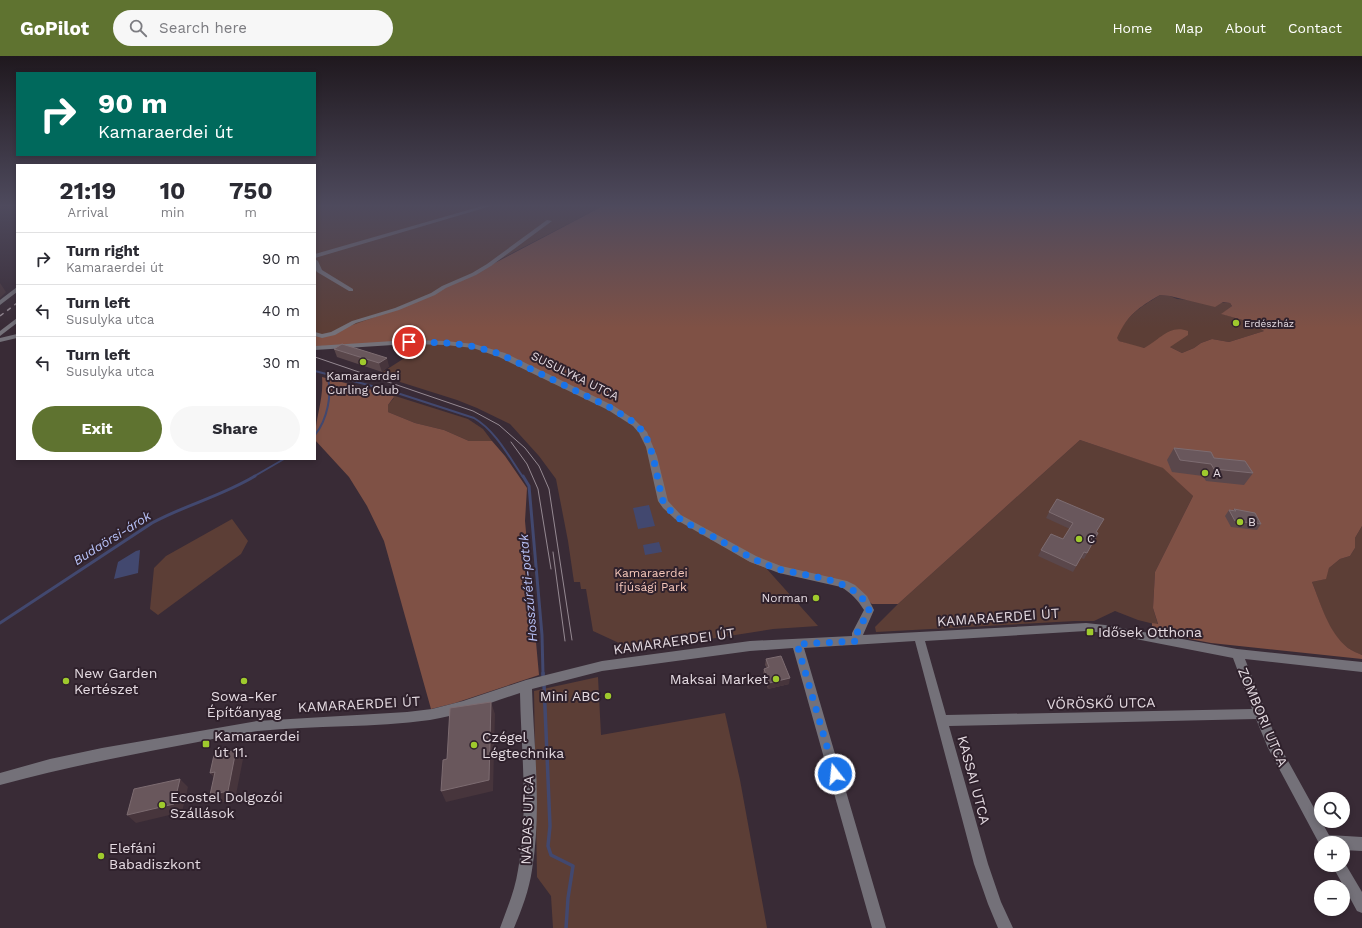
<!DOCTYPE html>
<html lang="en">
<head>
<meta charset="utf-8">
<style>
	:root { --surface:#fff; --page:#f7f7f7; --text:#2b2b33; --muted:#7c7c81; --line:#e1e1e2; --accent:#5f7330 }
	body { margin:0; font-family:"Work Sans",sans-serif; background:var(--page); color:var(--text); height:100vh; display:flex; flex-direction:column; font-size:15px; white-space:nowrap }
	* { box-sizing:border-box; margin:0 }
	p { font-size:13px; color:var(--muted) }
	.icon { flex:none; width:22px; height:22px; fill:none; stroke:currentColor; stroke-width:2; stroke-linecap:round; stroke-linejoin:round }
	.map { position:relative; flex:1; overflow:hidden }
	.details { position:absolute; left:16px; top:108px; width:300px; height:296px; display:flex; flex-direction:column; background:var(--surface); border-radius:0px; box-shadow:0 2px 6px #0003 }
	.details>* { flex:none }
	.top-card { position:absolute; left:16px; top:16px; width:300px; height:84px; border-radius:0px; box-shadow:0 2px 6px #0003; background:#00695c; color:#fff; overflow:hidden }
	.tools { position:absolute; left:1314px; top:736px; display:grid; gap:8px }
	.tools a { display:grid; place-items:center; width:36px; height:36px; border-radius:50%; background:var(--surface); box-shadow:0 2px 6px #0003; font-size:20px }
	.pin { position:absolute; display:grid; place-items:center; width:34px; height:34px; color:#fff; margin:-17px; border:2px solid #fff; border-radius:50%; box-shadow:0 1px 4px #0007 }
	.me { position:absolute; width:44px; margin:-22px; rotate:344deg; stroke-linejoin:round; filter:drop-shadow(0 0 3px #0008) }
	.turn { display:flex; align-items:center; gap:14px; height:84px; padding:0 16px; font-size:18px }
	.turn .icon { width:52px; height:52px; stroke-width:2.5 }
	.turn b { display:block; font-size:28px; line-height:34px }
	.eta { display:flex; justify-content:space-evenly; align-items:center; height:68px; text-align:center }
	.eta b { font-size:24px; font-weight:700; line-height:28px }
	.action { display:flex; gap:8px; margin-top:auto; padding:8px 16px }
	.action a { flex:1; height:46px; border-radius:24px; background:var(--accent); color:#fff; font-size:16px; font-weight:700; line-height:46px; text-align:center }
	.action a+a { background:var(--page); color:var(--text) }
	ul { padding:0; list-style:none }
	li { display:flex; align-items:center; gap:12px; height:52px; padding:0 16px; border-top:1px solid var(--line) }
	li div { flex:1 }
	li b { display:block; font-size:15px }
	li em { font-style:normal }
	header { display:flex; align-items:center; gap:24px; box-sizing:border-box; height:56px; padding:0 20px; background:var(--accent); color:#fff }
	header strong { font-size:19px }
	nav { display:flex; gap:22px; margin-inline-start:auto; font-size:14px }
	.search { width:280px; height:36px; background:var(--page); display:flex; align-items:center; gap:10px; box-sizing:border-box; padding:0 14px; border-radius:22px; color:var(--muted); font-size:15px }
	.map>svg:first-child { display:block }
	.green { fill:#5c3e36 }
	.forest { fill:#7f5145; fill-rule:evenodd }
	.water { fill:#42486f }
	.lines { fill:none; stroke-linecap:round; stroke-linejoin:round }
	.stream-far2 { stroke:#42486f; stroke-width:2 }
	.stream-far1 { stroke:#42486f; stroke-width:3 }
	.stream { stroke:#42486f; stroke-width:3.5 }
	.minor { fill:#747179; fill-rule:evenodd }
	.tram { stroke:#958992; stroke-width:1 }
	.rail { stroke:#958992; stroke-width:1.5; stroke-dasharray:4.5 4.5; stroke-linecap:butt }
	.wall { fill:#5a474b }
	.shaded-wall { fill:#47353c }
	.building { fill:#69575c; stroke:#7d6c71 }
	.route { stroke:#1a73e8; stroke-width:7; stroke-dasharray:0 12.6 }
	.poi-dot { fill:#9fca2d; stroke:#2f212c; stroke-width:1.5 }
	.labels { text-anchor:middle; dominant-baseline:central; stroke-width:4; stroke-linejoin:round; paint-order:stroke }
	.far-poi-label { font-size:10px; fill:#e5dbe2; stroke:#2f212c; text-anchor:start }
	.poi-label { font-size:12px; fill:#e5dbe2; stroke:#2f212c; text-anchor:start }
	.street-label { font-size:12px; fill:#e5dbe2; stroke:#2f212c }
	.park-label { font-size:12px; fill:#f6c7ba; stroke:#2f212c }
	.water-label { font-size:13px; font-style:italic; fill:#b8c2f8; stroke:#2f212c }
	.near-street-label { font-size:14px; fill:#e5dbe2; stroke:#2f212c }
	.near-poi-label { font-size:14px; fill:#e5dbe2; stroke:#2f212c; text-anchor:start }
</style>
</head>
<body>
<header>
<strong>GoPilot</strong>
<div class="search"><svg class="icon" aria-label="search" viewBox="0 0 24 24"><circle cx="10" cy="10" r="6"/><path d="M15 15l6 6"/></svg>Search here</div>
<nav><a>Home</a><a>Map</a><a>About</a><a>Contact</a></nav>
</header>
<div class="map">
<svg width="1362" height="872" viewBox="0 0 1362 872">
	<rect width="100%" height="100%" fill="#392b36"/>
	<path class="green" d="M315 150H603L433 238 333 278H315Z
		M1160 239 1170 240 1177 243 1230 247 1232 250 1222 258 1246 265 1264 275 1229 286 1212 283 1201 287 1194 292 1182 297 1170 291 1140 292 1119 285 1116 282C1128 258 1138 253 1160 239Z
		M428 287 473 291 497 298 609 353 633 369 726 490 748 505 766 512 818 570 773 573 620 597 619 587 593 575 586 533H581L580 526H574L568 485 556 423 539 400 510 368 477 352 457 344 378 319Z
		M392 339 468 363 483 373 492 385H469L444 374 415 367 388 356V349L394 342Z
		M1080 384 1164 412 1193 440 1155 516 1153 552 1158 569 1138 564 1115 555 1094 565H1075L876 576 875 571 898 548Z
		M232 463 248 485 241 498 158 559 150 553 154 512 166 500Z
		M1362 470V599C1357 597 1352 595 1348 592 1327 576 1321 548 1312 526L1325 523 1329 512 1340 503 1350 500 1355 492V482Z
		M598 621 601 679 725 657 740 724 767 872H553L551 840 537 821 534 635Z"/>
	<path class="forest" d="M603 150H1362V470L1355 482V492L1350 500 1340 503 1329 512 1326 523 1312 526C1321 548 1328 576 1348 592 1352 595 1358 597 1362 599V603L1211 587 1158 577 1152 570V567L1158 568 1153 552 1155 516 1193 440 1163 412 1080 384 898 548H872L854 533 766 512 748 505 668 455 644 382 633 369 609 353 497 298 473 291 428 287 315 291V279L322 280 397 253 474 218ZM1160 239 1170 240 1215 251 1223 246 1230 247 1232 250 1221 258 1246 265 1264 275 1229 286 1212 283 1201 287 1194 292 1182 297 1170 291 1188 279V275C1169 268 1160 284 1144 292L1119 285 1117 282C1128 258 1138 252 1160 239Z
		M322 321 392 339 394 341 388 349V356L415 367 444 374 469 385H492L505 400 527 432 525 465 539 619 455 647 431 653 384 485 367 450 349 421 315 384C315 362 324 343 322 321Z"/>
	<path class="water" d="M649 449 655 470 638 473 633 452Z
		M659 486 662 496 645 499 643 489Z
		M140 494 138 517 114 523 118 506 136 495Z"/>
	<g class="lines">
		<path class="stream-far2" d="M315 315 391 335 474 362C496 375 509 401 523 421
			M315 379C327 364 333 338 327 319
			M253 421 284 403"/>
		<path class="stream-far1" d="M523 420 529 430 542 579 543 618
			M0 567 152 467C185 449 222 440 255 420"/>
		<path class="stream" d="M543 617V623
			M544 628 550 770 548 790 551 799 573 810 568 842 566 872"/>
		<path class="minor" d="M482 150H491L315 202V198Z
			M547 164 552 165 491 210 476 219 446 232 435 239 399 254 356 267 335 279 322 282 315 280V276L322 278 331 276 352 265 395 252 431 237 442 230 472 217 487 208Z
			M315 203 318 205 322 214 353 233V235H349L317 216 315 213Z
			M17 231V236L0 249V244Z
			M17 262V267L0 280V275Z
			M17 278V282L0 286V282Z
			M409 284 446 285 474 288 505 297 614 350 635 364 647 376 657 400 668 445 681 459 756 500 781 510 847 525 855 529 867 540 874 554 863 579 1086 567 1105 569 1237 593 1362 606V616L1245 603 1277 685 1329 779 1362 781V795L1343 794V787H1321V791L1268 692 1256 663 949 670 988 808 1001 846 1013 872H998L988 848 974 808 915 585 804 592 886 872H872L793 592 750 595 602 615 532 633C534 693 542 754 532 814 529 834 522 853 514 872H500C507 853 515 834 518 814 529 756 521 695 520 637 491 646 461 659 430 664 374 672 315 669 258 675 231 679 204 685 177 690 118 701 59 713 0 729V717L50 703 102 692 257 665 407 656 432 653 463 645 526 624 602 605 750 585 852 580V577L864 554C858 544 851 537 841 531L779 517 750 506 675 463 663 452 658 445 646 391 639 377 633 370 608 354 499 301 473 292 446 289 409 288 315 294V290ZM1086 575 1105 577 1233 602 1252 653 946 659 925 585Z
			M1343 804 1362 836V857L1357 855 1332 809H1343Z"/>
		<path class="tram" d="M315 301 473 355 499 369 525 392 539 410 549 433 572 584
			M511 386 527 408 538 433 551 513
			M553 496 565 585"/>
		<path class="rail" d="M0 260 17 247"/>
	</g>
	<path class="wall" d="M334 293 389 310 382 316 337 301Z
		M1174 392 1253 417 1244 429 1206 425 1203 420 1172 416 1167 404Z
		M1234 453 1261 468 1257 474 1231 471 1225 460 1229 454H1233Z
		M1049 456 1098 477 1084 503 1081 502 1073 516 1038 500 1041 494 1063 483 1070 473 1046 462Z
		M766 603 789 628 768 633 763 618 764 613 767 612 765 609Z"/>
	<path class="shaded-wall" d="M0 227 6 236 0 242Z
		M387 302 389 310 382 316 379 307Z
		M790 622 789 628 768 633 769 627Z
		M491 646 495 658 493 735 446 746 441 735Z
		M236 694 243 703 235 744 218 747 210 739Z
		M215 716 217 725 210 717Z
		M180 723 188 731 182 756 136 767 127 759Z"/>
	<path class="building" d="M342 288 387 302 379 307 334 293Z
		M1174 392 1211 396 1214 402 1245 405 1253 417 1214 413 1211 408 1180 404Z
		M1057 443 1104 463 1096 476 1098 477 1087 497 1084 496 1076 510 1041 494 1051 478 1063 483 1073 467 1049 456Z
		M1234 453 1255 457 1261 468 1235 465 1229 454 1236 455Z
		M781 600 790 622 769 627 764 613 769 611 766 603Z
		M491 646 489 724 441 735 443 704 447 703 450 652Z
		M236 694 228 735 210 739 215 716 210 717 214 699Z
		M180 723 174 748 127 759 134 733Z"/>
	<linearGradient id="sky" x2="0" y2="1"><stop stop-color="#1f181e"/><stop offset="0.55" stop-color="#4e4a5d"/><stop offset="1" stop-color="#4e4a5d" stop-opacity="0"/></linearGradient>
	<rect width="1362" height="272" fill="url(#sky)"/>
	<g class="lines">
		<path class="route" d="M409 286C442 286 471 287 502 299L611 352C622 359 635 365 643 376 654 392 657 425 663 445 667 451 671 456 677 461 687 468 701 474 712 480 734 492 754 505 778 513 807 521 857 521 869 554L857 577 858 585 797 588 835 718"/>
	</g>
	<g class="poi-dot">
		<circle cx="1236" cy="267" r="4"/>
		<circle cx="363" cy="306" r="4"/>
		<circle cx="1205" cy="417" r="4"/>
		<circle cx="1240" cy="466" r="4"/>
		<circle cx="1079" cy="483" r="4"/>
		<circle cx="816" cy="542" r="4"/>
		<rect x="1086" y="572" width="8" height="8" rx="2"/>
		<circle cx="776" cy="623" r="4"/>
		<circle cx="66" cy="625" r="4"/>
		<circle cx="244" cy="625" r="4"/>
		<circle cx="608" cy="640" r="4"/>
		<rect x="202" y="684" width="8" height="8" rx="2"/>
		<circle cx="474" cy="689" r="4"/>
		<circle cx="162" cy="749" r="4"/>
		<circle cx="101" cy="800" r="4"/>
	</g>
	<g class="labels">
		<g class="far-poi-label">
			<text x="1244" y="267">Erdészház</text>
		</g>
		<g class="poi-label">
			<text x="363" y="320" text-anchor="middle">Kamaraerdei<tspan x="363" dy="14">Curling Club</tspan></text>
			<text x="1213" y="417">A</text>
			<text x="1248" y="466">B</text>
			<text x="1087" y="483">C</text>
			<text x="808" y="542" text-anchor="end">Norman</text>
		</g>
		<g class="street-label">
			<text transform="translate(575 320) rotate(26)">SUSULYKA UTCA</text>
		</g>
		<g class="park-label">
			<text x="651" y="517">Kamaraerdei<tspan x="651" dy="14">Ifjúsági Park</tspan></text>
		</g>
		<g class="water-label">
			<text transform="translate(112 482) rotate(-32)">Budaörsi-árok</text>
			<text transform="translate(528 532) rotate(-95)">Hosszúréti-patak</text>
		</g>
		<g class="near-street-label">
			<text transform="translate(998 561) rotate(-4)">KAMARAERDEI ÚT</text>
			<text transform="translate(674 585) rotate(-8)">KAMARAERDEI ÚT</text>
			<text transform="translate(1101 647) rotate(-1)">VÖRÖSKŐ UTCA</text>
			<text transform="translate(359 648) rotate(-3)">KAMARAERDEI ÚT</text>
			<text transform="translate(1263 661) rotate(67)">ZOMBORI UTCA</text>
			<text transform="translate(974 724) rotate(75)">KASSAI UTCA</text>
			<text transform="translate(527 764) rotate(-88)">NÁDAS UTCA</text>
		</g>
		<g class="near-poi-label">
			<text x="1098" y="576">Idősek Otthona</text>
			<text x="74" y="617">New Garden<tspan x="74" dy="16">Kertészet</tspan></text>
			<text x="768" y="623" text-anchor="end">Maksai Market</text>
			<text x="244" y="640" text-anchor="middle">Sowa-Ker<tspan x="244" dy="16">Építőanyag</tspan></text>
			<text x="600" y="640" text-anchor="end">Mini ABC</text>
			<text x="214" y="680">Kamaraerdei<tspan x="214" dy="16">út 11.</tspan></text>
			<text x="482" y="681">Czégel<tspan x="482" dy="16">Légtechnika</tspan></text>
			<text x="170" y="741">Ecostel Dolgozói<tspan x="170" dy="16">Szállások</tspan></text>
			<text x="109" y="792">Elefáni<tspan x="109" dy="16">Babadiszkont</tspan></text>
		</g>
	</g>
</svg>
<div class="tools">
<a><svg class="icon" aria-label="search" viewBox="0 0 24 24"><circle cx="10" cy="10" r="6"/><path d="M15 15l6 6"/></svg></a>
<a>+</a>
<a>−</a>
</div>
<div class="pin" style="left:409px;top:286px;background:#d93025"><svg class="icon" aria-label="arrive" viewBox="0 0 24 24"><path d="M6 21V4h12l-3 4 3 4H6"/></svg></div>
<svg class="me" style="left:835px;top:718px" viewBox="-20 -20 40 40"><circle r="17" fill="#1a73e8" stroke="#fff" stroke-width="3"/><path d="M0-11L8 9 0 5-8 9z" fill="#fff"/></svg>
<div class="top-card">
<div class="turn"><svg class="icon" aria-label="right" viewBox="0 0 24 24"><path d="M7 20v-9h11M14 6l5 5-5 5"/></svg><div><b>90 m</b>Kamaraerdei út</div></div>
</div>
<section class="details">
<div class="eta">
<div><b>21:19</b><p>Arrival</p></div>
<div><b>10</b><p>min</p></div>
<div><b>750</b><p>m</p></div>
</div>
<ul>
<li><svg class="icon" aria-label="right" viewBox="0 0 24 24"><path d="M7 20v-9h11M14 6l5 5-5 5"/></svg><div><b>Turn right</b><p>Kamaraerdei út</p></div><em>90 m</em></li>
<li><svg class="icon" aria-label="left" viewBox="0 0 24 24"><path d="M17 20v-9H6M10 6l-5 5 5 5"/></svg><div><b>Turn left</b><p>Susulyka utca</p></div><em>40 m</em></li>
<li><svg class="icon" aria-label="left" viewBox="0 0 24 24"><path d="M17 20v-9H6M10 6l-5 5 5 5"/></svg><div><b>Turn left</b><p>Susulyka utca</p></div><em>30 m</em></li>
</ul>
<div class="action"><a>Exit</a><a>Share</a></div>
</section>
</div>
</body>
</html>
